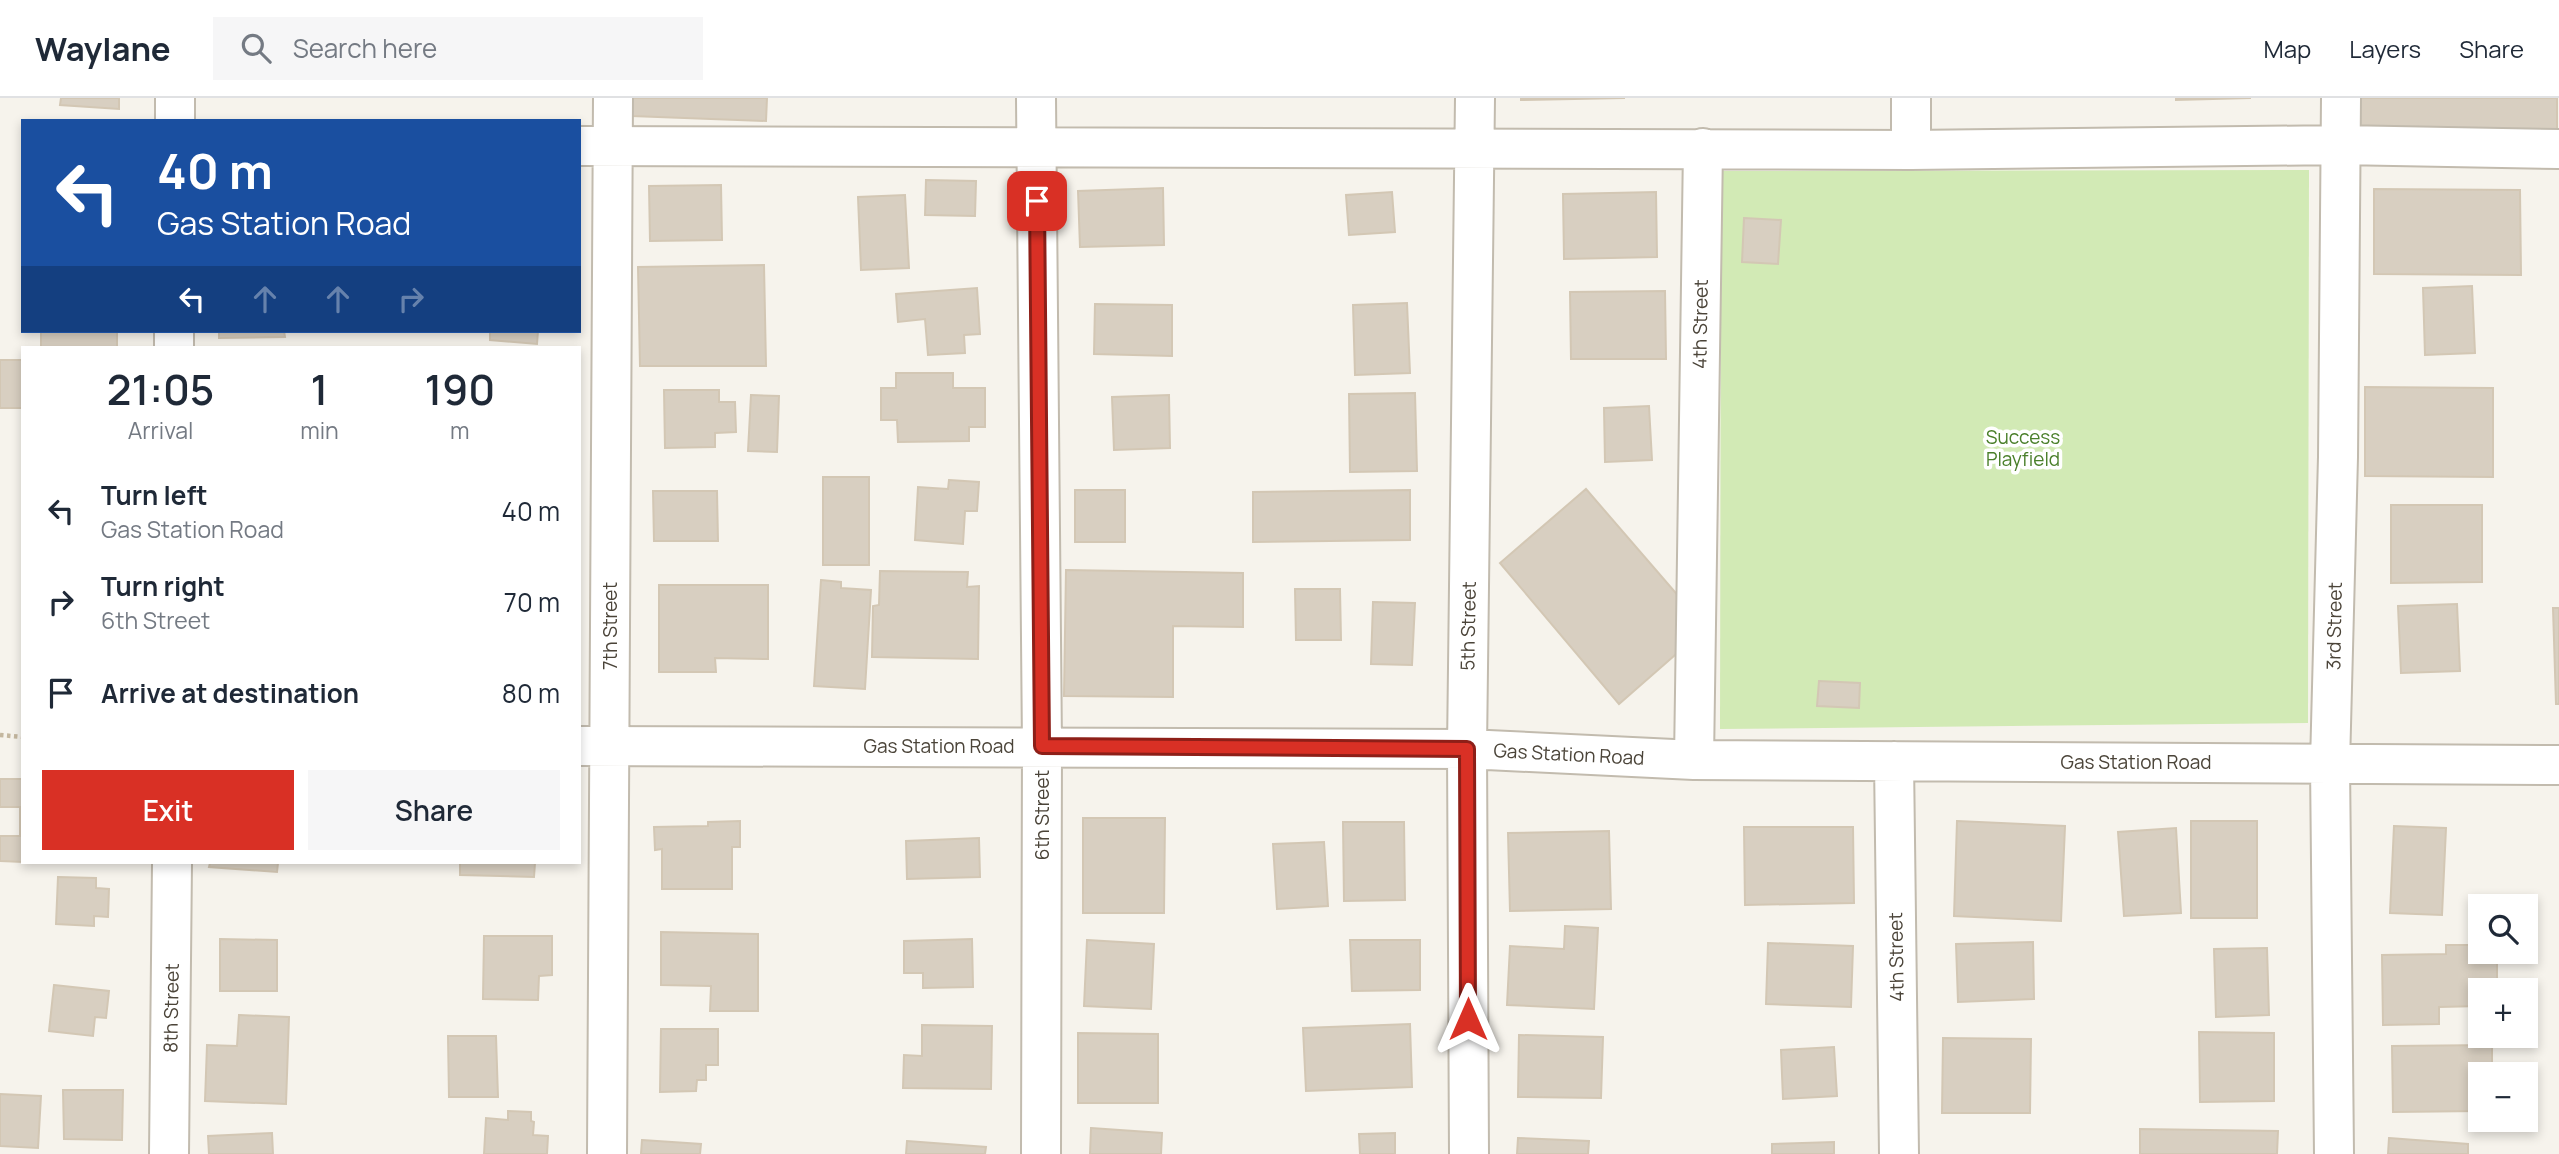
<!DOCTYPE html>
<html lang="en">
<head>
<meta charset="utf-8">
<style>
	:root { --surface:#fff; --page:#f6f6f7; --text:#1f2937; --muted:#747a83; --line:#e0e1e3; --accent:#d93025 }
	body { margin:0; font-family:Manrope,sans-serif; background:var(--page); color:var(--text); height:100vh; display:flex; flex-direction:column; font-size:26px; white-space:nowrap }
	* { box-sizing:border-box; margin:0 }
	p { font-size:23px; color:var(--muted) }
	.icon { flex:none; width:38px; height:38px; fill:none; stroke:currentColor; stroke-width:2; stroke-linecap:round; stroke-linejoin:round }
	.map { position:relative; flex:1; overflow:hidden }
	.drawer { position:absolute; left:21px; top:248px; width:560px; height:518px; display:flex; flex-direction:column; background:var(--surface); border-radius:0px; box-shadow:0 4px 10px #0003 }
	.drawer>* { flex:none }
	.guide { position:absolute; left:21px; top:21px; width:560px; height:214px; border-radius:0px; box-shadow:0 4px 10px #0003; background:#1a4fa0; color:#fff; overflow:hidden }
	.tools { position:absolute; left:2468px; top:796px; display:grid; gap:14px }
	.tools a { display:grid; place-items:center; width:70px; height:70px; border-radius:0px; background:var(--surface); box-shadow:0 4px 10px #0003; font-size:35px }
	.pin { position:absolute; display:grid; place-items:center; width:60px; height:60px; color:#fff; margin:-30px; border-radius:14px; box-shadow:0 4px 10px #0006 }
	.me { position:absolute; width:77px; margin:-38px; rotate:0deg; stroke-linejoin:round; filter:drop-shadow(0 0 5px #0008) }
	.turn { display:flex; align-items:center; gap:24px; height:147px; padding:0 21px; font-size:32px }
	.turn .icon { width:91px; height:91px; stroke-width:2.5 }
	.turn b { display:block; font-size:49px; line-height:60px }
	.lanes { display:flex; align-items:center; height:66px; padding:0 21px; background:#0003; justify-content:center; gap:35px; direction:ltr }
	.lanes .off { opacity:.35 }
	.eta { display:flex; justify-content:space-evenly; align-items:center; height:119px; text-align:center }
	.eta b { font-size:42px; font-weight:600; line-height:49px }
	.action { display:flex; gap:14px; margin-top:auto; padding:14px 21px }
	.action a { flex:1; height:80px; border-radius:0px; background:var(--accent); color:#fff; font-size:28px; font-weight:600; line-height:80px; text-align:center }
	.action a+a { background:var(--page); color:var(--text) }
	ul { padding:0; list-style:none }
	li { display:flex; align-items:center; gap:21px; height:91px; padding:0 21px }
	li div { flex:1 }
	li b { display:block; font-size:26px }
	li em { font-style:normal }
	header { display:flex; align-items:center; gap:42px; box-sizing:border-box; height:98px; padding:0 35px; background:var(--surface); border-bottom:2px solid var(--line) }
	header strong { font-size:33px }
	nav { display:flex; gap:38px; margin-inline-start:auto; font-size:24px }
	.search { width:490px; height:63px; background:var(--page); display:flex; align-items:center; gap:18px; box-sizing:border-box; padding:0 24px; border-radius:0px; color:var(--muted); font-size:26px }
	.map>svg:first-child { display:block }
	.green { fill:#d2eab5 }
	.building { fill:#d8cfc1; stroke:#d3c7b4; stroke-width:2 }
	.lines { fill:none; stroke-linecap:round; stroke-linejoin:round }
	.minor-casing { stroke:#c2bbae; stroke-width:42 }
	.path { stroke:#c4b79f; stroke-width:4.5; stroke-dasharray:3.5 3.5; stroke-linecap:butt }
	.minor { stroke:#fff; stroke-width:38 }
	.route-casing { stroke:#8d1f18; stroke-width:18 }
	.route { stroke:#d93025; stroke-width:12 }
	.labels { text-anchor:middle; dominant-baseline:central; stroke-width:7; stroke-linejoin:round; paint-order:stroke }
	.street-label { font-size:19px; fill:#4b4439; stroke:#fff }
	.park-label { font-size:19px; fill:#4a7f2a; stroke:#fff }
</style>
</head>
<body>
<header>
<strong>Waylane</strong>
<div class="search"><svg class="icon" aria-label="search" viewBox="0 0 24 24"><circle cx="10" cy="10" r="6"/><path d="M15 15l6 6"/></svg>Search here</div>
<nav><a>Map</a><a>Layers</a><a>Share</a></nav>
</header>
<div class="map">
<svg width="2559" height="1056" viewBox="0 0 2559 1056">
	<rect width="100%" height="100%" fill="#f6f3ec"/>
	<path class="green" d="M2309 72 2308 625 1720 631 1721 73Z"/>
	<path class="building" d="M61 0H119V11L60 7Z
		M632 0H767L766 23 632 18Z
		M1521 0H1625L1521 2Z
		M2176 0H2251L2176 2Z
		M2359 0H2557V32L2359 28Z
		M926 82 976 83 975 118 925 117Z
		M721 87 722 142 650 143 649 88Z
		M1163 90 1164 147 1080 149 1078 93Z
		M2374 91 2520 92 2521 177 2374 176Z
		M1392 94 1395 134 1349 137 1346 97Z
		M1656 94 1657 159 1564 161 1563 96Z
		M905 97 909 170 861 172 858 99Z
		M1744 120 1781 122 1778 166 1742 164Z
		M764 167 766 268H640L638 169Z
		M2472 188 2475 255 2425 257 2423 190Z
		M977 190 980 236 964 237 965 255 928 257 925 221 898 224 896 196Z
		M1665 193 1666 261H1571L1570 194Z
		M1407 205 1410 275 1355 277 1353 207Z
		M1095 206 1172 207V258L1094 256Z
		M41 233H117V250H41Z
		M219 233H284L285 239 219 240Z
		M490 233H538L537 246 490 242Z
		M0 262H23V310H0Z
		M896 275H953V290H985V329H969V343L898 344 897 322H881V290H896Z
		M2365 289 2493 290V379L2365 378Z
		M664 292H719V304H735L736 334 715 335V349L665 350Z
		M1415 295 1417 373 1350 374 1349 296Z
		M751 297 779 298 777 354 748 353Z
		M1169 297 1170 350 1114 352 1112 299Z
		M1649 308 1652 362 1605 364 1604 310Z
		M823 379H869V467H823Z
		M949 382 979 384 977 413H965L963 446 915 442 918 389 948 391Z
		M1586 391 1706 530 1619 606 1500 465Z
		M1075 392H1125V444H1075Z
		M1410 392V442L1253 444V394Z
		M653 393H717L718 443H654Z
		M2391 407H2482V484L2391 485Z
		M1066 472 1243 475V529L1173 528V599L1064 598Z
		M880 473 968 474 967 489 979 488 978 561 872 559 873 508 879 507Z
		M821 482 841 484V490L871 492 865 591 814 588Z
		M659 487H768V561L715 560 716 574H659Z
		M1295 491H1340L1341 542H1296Z
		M1373 504 1415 505 1412 567 1371 566Z
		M2457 506 2460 573 2401 575 2398 508Z
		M2553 510H2559V606H2556Z
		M1819 583 1860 585 1859 610 1817 608Z
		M0 681H23V764L0 763V738H20V709H0Z
		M1083 720H1165L1164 815H1083Z
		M740 723V749H732V791H662V751L655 752 654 729 708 728V724Z
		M1957 723 2065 728 2061 823 1954 818Z
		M2191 723H2257V820H2191Z
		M1343 724H1404L1405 802 1344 803Z
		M2394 728 2446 730 2442 817 2390 815Z
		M1744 729H1853L1854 805 1745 807Z
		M2176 730 2181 815 2124 818 2118 734Z
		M1609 733 1611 811 1510 813 1508 735Z
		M979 740 980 779 907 781 906 743Z
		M1324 744 1328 808 1277 811 1273 746Z
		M210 765H278L277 774 209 769Z
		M460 765H535L534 779 460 777Z
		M58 779 96 780V790L109 791 108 819 94 818V828L56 826Z
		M1565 828 1598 830 1594 911 1507 907 1510 848 1564 851Z
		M661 834 758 836V913H710L711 888 661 887Z
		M484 838H552V877L539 878 538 902 483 901Z
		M220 841 277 842V893H220Z
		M972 841 973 889 923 890V875H904V843Z
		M1087 842 1154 846 1151 911 1084 908Z
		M1350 842H1420V892L1352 893Z
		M2033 844 2034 901 1958 904 1956 846Z
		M1768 845 1853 848 1851 909 1766 906Z
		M2446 847H2480V854H2497V892H2480V908L2439 909V926L2383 927 2382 857 2446 856Z
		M2267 850 2269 917 2216 919 2214 851Z
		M54 887 109 893 106 920 95 919 93 938 49 933Z
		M239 917 289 919 286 1006 205 1003 207 947 237 948Z
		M1410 926 1412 989 1306 993 1303 930Z
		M922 927 992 928 991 991 903 990 904 957 922 958Z
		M661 931H718V967H706V982H697L696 993 660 994Z
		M2199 934 2274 935V1003L2200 1004Z
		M1078 935 1158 936V1005H1078Z
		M1519 937 1603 939 1601 1000 1518 999Z
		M448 938H496L498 999H449Z
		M1943 940 2031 941 2030 1015H1942Z
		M2492 947V976H2480V1013L2393 1014 2392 948Z
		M1834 949 1837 998 1783 1001 1781 952Z
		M63 992H123L122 1042 64 1041Z
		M0 996 41 998 38 1050 0 1048Z
		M508 1013 531 1014V1023L534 1024 533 1037 548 1038 547 1056H484L486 1020 508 1022Z
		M1091 1030 1162 1035 1161 1056H1090Z
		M2140 1031 2278 1033 2277 1056H2140Z
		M272 1035 273 1056H209L208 1038Z
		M1395 1035V1056H1360L1359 1036Z
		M1518 1040 1589 1043 1588 1056H1517Z
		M2389 1040 2468 1046V1056H2388Z
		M642 1042 701 1046 700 1056H641Z
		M907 1043 986 1049 985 1056H906Z
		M1834 1044V1056H1772V1046Z"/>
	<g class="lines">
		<g class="minor-casing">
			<path id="minor" d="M1036 0 1042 648 1041 1056
				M175 23V0
				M579 48 1911 52 2340 47 2559 51
				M1911 52V0
				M174 250V233
				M579 648 1467 651 1694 662 2559 667
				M1694 662 1703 50
				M1894 663 1899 1056
				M169 1056 172 765
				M607 1056 613 0
				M1469 1056 1467 651 1475 0
				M2334 1056 2330 666 2338 359 2341 0"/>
		</g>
		<path class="path" d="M0 637 23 639"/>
		<use href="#minor" class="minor"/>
	</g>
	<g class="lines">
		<g class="route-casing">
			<path id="route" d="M1037 103 1042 648 1467 651 1468 921"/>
		</g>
		<use href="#route" class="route"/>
	</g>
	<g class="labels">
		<g class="street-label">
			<text transform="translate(1700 226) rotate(-89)">4th Street</text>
			<text transform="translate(610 528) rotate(-90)">7th Street</text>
			<text transform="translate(1468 528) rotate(-89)">5th Street</text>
			<text transform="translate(2334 528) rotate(-89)">3rd Street</text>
			<text x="939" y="648">Gas Station Road</text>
			<text transform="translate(1569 656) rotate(3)">Gas Station Road</text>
			<text x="2136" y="664">Gas Station Road</text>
			<text transform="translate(1042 717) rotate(-90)">6th Street</text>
			<text transform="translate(1896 859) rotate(-91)">4th Street</text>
			<text transform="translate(171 910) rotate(-89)">8th Street</text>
		</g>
		<g class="park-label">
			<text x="2023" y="339">Success<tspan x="2023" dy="22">Playfield</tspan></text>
		</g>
	</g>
</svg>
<div class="tools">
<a><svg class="icon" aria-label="search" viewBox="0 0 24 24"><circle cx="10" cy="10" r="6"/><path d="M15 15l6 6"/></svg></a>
<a>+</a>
<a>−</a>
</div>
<div class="pin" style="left:1037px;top:103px;background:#d93025"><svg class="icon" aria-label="arrive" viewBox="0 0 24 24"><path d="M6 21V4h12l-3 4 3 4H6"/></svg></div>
<svg class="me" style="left:1468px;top:921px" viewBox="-20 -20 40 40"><path d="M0-17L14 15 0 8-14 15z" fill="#d93025" stroke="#fff" stroke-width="4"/></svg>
<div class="guide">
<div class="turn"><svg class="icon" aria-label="left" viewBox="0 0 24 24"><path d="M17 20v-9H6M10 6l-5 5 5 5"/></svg><div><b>40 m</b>Gas Station Road</div></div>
<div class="lanes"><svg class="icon" aria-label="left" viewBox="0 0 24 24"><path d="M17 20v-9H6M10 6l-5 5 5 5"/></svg><svg class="icon off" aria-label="ahead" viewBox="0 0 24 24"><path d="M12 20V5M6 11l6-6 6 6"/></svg><svg class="icon off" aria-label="ahead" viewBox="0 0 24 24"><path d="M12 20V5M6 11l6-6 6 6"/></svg><svg class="icon off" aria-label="right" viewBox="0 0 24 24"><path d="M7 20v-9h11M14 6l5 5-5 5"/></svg></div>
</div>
<section class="drawer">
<div class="eta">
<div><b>21:05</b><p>Arrival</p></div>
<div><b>1</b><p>min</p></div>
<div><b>190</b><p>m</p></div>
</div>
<ul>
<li><svg class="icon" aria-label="left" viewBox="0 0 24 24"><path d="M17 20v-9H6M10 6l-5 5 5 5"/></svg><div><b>Turn left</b><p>Gas Station Road</p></div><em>40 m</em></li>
<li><svg class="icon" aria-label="right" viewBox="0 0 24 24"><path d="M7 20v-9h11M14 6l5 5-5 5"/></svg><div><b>Turn right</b><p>6th Street</p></div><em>70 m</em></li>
<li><svg class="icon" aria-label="arrive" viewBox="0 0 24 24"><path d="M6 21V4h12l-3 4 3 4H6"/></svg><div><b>Arrive at destination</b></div><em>80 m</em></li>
</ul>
<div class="action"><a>Exit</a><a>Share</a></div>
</section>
</div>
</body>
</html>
